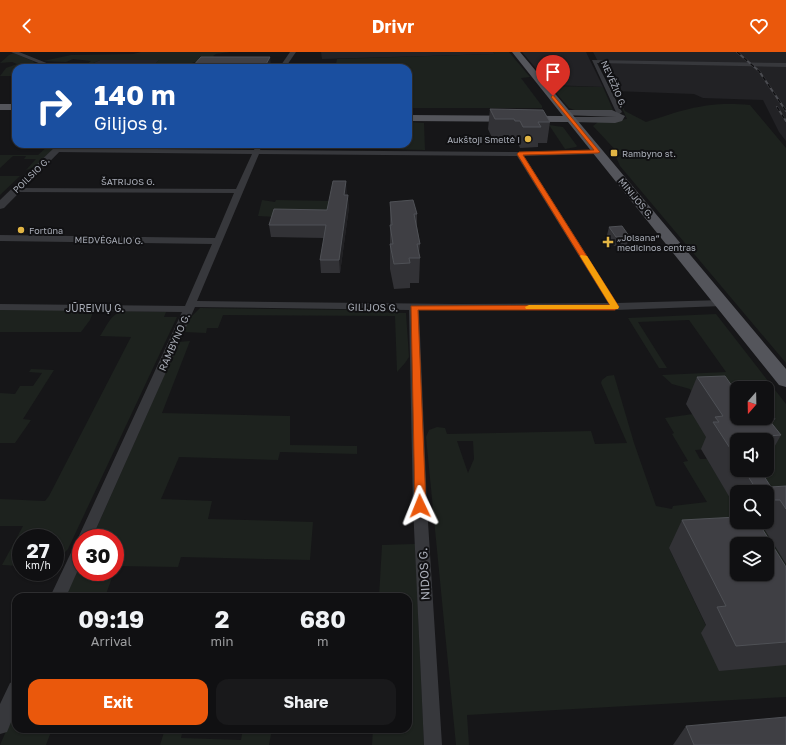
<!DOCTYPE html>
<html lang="en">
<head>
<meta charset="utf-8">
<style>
	:root { --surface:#101012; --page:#19191b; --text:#f1f3f6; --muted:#9c9d9f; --line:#303032; --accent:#ea580c }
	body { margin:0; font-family:"Golos Text",sans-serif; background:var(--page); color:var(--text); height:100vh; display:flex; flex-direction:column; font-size:15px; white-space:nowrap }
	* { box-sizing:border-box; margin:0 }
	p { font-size:13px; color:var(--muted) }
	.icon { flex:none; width:22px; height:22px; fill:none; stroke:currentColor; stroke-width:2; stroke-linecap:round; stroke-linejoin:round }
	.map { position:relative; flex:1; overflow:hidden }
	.drawer { position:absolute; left:12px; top:541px; width:400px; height:140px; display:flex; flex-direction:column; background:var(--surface); border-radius:12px; box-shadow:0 1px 3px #0004,0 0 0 1px var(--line) }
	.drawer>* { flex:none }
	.hud { position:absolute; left:12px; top:12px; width:400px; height:84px; border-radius:12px; box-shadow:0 1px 3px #0004,0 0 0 1px var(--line); background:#1a4fa0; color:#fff; overflow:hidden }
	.needle { width:26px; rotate:200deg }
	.controls { position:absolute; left:730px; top:329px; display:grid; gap:8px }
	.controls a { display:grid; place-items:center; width:44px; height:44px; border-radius:8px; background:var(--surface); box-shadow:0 1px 3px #0004,0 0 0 1px var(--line); font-size:20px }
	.speed { position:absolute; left:12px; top:477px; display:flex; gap:8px; font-size:20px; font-weight:700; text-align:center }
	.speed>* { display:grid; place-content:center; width:52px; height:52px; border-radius:50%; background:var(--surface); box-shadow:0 1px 3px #0004,0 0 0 1px var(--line); line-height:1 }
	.speed small { font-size:10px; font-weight:400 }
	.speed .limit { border:6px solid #d22; background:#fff; color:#111 }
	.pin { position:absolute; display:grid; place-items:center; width:34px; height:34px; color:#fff; margin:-41px -17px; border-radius:50% 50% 50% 0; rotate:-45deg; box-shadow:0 0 4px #0007 }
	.pin .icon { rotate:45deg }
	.me { position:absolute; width:44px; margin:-22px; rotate:358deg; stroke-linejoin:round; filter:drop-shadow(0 0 3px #0008) }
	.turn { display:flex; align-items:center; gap:14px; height:84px; padding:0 16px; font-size:18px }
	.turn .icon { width:52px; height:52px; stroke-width:2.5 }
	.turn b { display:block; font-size:28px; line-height:34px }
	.eta { display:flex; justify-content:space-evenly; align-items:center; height:68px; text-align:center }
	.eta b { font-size:24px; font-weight:700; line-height:28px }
	.button { display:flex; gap:8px; margin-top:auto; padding:8px 16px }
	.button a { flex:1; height:46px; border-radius:12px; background:var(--accent); color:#fff; font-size:16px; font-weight:700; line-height:46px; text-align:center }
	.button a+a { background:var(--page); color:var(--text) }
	header { display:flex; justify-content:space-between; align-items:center; height:52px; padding:0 16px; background:var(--accent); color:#fff; font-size:18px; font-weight:700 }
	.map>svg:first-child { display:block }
	.built { fill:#222225 }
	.green { fill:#1d221e; fill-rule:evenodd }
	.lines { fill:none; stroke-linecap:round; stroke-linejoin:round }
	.minor { fill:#37383c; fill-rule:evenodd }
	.tertiary { fill:#37383c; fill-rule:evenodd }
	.secondary { fill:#46474c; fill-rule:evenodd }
	.primary { fill:#54555b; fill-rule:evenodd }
	.rail-casing { stroke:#4b4c51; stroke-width:2 }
	.rail { stroke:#111113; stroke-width:1.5; stroke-dasharray:4.5; stroke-linecap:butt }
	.wall { fill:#323236 }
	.shaded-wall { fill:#212124 }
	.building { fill:#3f3f44; stroke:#4f5156; fill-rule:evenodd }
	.route { fill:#ea580c; stroke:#983908 }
	.slow { fill:#f59e0b }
	.poi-dot { fill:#e2b544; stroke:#111113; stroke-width:1.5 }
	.labels { text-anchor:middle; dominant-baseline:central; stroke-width:4; stroke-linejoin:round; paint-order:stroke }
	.far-street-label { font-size:9px; fill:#a9adb7; stroke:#111113 }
	.far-poi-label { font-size:9px; fill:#a9adb7; stroke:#111113; text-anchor:start }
	.street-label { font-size:10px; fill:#a9adb7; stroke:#111113 }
	.near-street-label { font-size:12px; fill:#a9adb7; stroke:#111113 }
</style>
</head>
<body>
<header><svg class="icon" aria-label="back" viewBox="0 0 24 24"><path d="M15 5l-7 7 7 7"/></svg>Drivr<svg class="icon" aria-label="heart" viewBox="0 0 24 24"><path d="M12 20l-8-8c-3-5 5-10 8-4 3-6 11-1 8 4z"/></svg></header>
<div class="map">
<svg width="786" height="693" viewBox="0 0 786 693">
	<rect width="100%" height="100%" fill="#161618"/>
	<path class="built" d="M321 0H493L495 2 322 7Z
		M522 0H586L603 35 550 33Z
		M593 0H786V89L779 80 763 48 703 46 694 42 614 39Z
		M100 8H159L151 16H82Z"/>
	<path class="green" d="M141 0H230L216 2 213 4 215 5 184 13 181 16H151L159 8H100L82 16H73C80 12 86 14 91 9L73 7 66 10 43 9 71 3 133 2Z
		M493 0H509L530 25 521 26 542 54V56H408V16H335L337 7 495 2Z
		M14 1 35 10 25 16H16V22L13 24H0L6 16 17 12 12 10 0 11 9 3Z
		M550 34 603 35 613 58C602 62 581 61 569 56Z
		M614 39 625 59 646 70C686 57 708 49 750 53L786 96V311L620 114 616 105 621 104 593 74 598 70 627 67Z
		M408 70 424 71 425 98 382 97V92H408Z
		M549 73 563 75 577 94 576 95 565 97Z
		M50 92H58L35 115 26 118 36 107H24L26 104H13L0 116V103H38Z
		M0 124H20L0 143Z
		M262 148 275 150 276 148 332 149 328 170 313 167 258 164Z
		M200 256 366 258 367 260 406 261 409 305 405 311 397 320 395 264 223 263 218 276H207L206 281 184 280 187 269Z
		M0 258H94L90 268 81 280H0Z
		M122 259 166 260 164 265H177L68 497 62 503 55 506V486H21V514L2 513 23 474H0V447L45 449 49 444 131 285 100 284C106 275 111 262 122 259Z
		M716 262 786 352V486L767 440 737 418H767V388H756L699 351 690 337 672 332 662 323 726 320 689 268 638 270 667 316H659L628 266ZM737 336H767V366H737Z
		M190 289 162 361 290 364V393L357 394V402L280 400 278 408 179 405 161 447 212 449 208 467 313 470 310 508 181 505 178 515 117 514 115 518V486H92L179 290Z
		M31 317 54 318 23 367 31 368 15 391H0V341L15 342 20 334H33L42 321 29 320Z
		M614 323 634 391 656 454 672 457 673 454 707 450 683 410 688 409 672 382 674 381 665 366 693 362 714 384 706 397 695 398 700 407H707L737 457V470L763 475 786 512V556L767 522V492L738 490 669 496 709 580 786 613V645L467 663 469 693H456L426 385 429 378 437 375 445 376 447 382 591 379 595 392 627 391 601 331 602 328 607 324ZM457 389H473L474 407 468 421Z
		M415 492 424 693H372L373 677H408V545H379L382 493Z
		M81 510V520H114L105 545H69L68 538Z
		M16 656V677H52L46 693H0Z
		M165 677H183L181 686 241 688 243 677H272L269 693H160Z"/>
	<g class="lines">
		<path class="minor" d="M11 0H19L59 16H51Z
			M290 0H296L285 16H279Z
			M592 8 786 11V15L597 11 622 60 617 64 614 62 616 60Z
			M256 92H262L260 98 519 100 600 99 602 100 598 102 524 104 617 251 723 248 728 251 723 254 615 258H419L427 454 442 693H424L413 454 409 258 195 255 92 486H81V511L66 545H50L76 490 79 488 78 486 182 260 0 258V252L185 254 212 192 0 189V183L215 186 234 141 16 140 12 138 16 136 236 137 252 102 56 100 53 98 56 96 254 98ZM259 102 517 104 608 251 457 252 197 249Z
			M16 628V658L7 680 0 682V652L10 631Z"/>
		<path class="tertiary" d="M58 92H67L4 156 0 157V148Z"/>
		<path class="secondary" d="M567 58H612L625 64 622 69 615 71 572 70 567 67 569 65H616L564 63V59Z"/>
		<path class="primary" d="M512 0H520L786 317V335L779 333 568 70 408 69V63L563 64Z
			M0 52H16V58H0Z"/>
		<g class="rail-casing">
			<path id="rail" d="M737 0 759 19 786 59
				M777 55 786 69"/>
		</g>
		<use href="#rail" class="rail"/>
	</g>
	<path class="wall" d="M490 57 550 70 547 91H538V95L520 96 517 89H512L511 87 493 88 488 77Z
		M346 129V143L349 155 340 221H321L320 208 324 186 271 185 269 173 327 158Z
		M390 150 417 162V174L420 192 419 202 420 206 419 231H410V236L394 237 390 217Z
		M609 175 629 184 627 193 614 194 607 183Z
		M697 325 737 366 775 367 772 372 781 383 767 408V388H737V418H760L771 435 786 434V512L763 475H761L786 515V613L719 619 701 581 706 573 669 496 682 468 737 470H767V440H737V458L701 397 706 385 686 352Z
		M686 674 786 693H673Z"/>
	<path class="shaded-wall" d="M270 5 271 14 270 16H264Z
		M346 129 347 141 344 155V143Z
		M348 143 349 155 340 221 339 208Z"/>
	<path class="building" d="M201 5H270L264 16H191Z
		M490 57 543 58 550 70H538L541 75H523L520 69H515L514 67H495Z
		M333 129H346L344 143H348L339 208H320L326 173H269L274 157 327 158Z
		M413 148 417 162H414L420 192H417L420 206H409L410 211 394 212 390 192H393L390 173H392L390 150Z
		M622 174 629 184 616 185 609 175Z
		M725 324 737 341V366H767V357H768L775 367 769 368 781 383 739 386 740 388H737V407L713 370H719L715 365 723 364 697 325Z
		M744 418H760L771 435 786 434V457L780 448H767V440H758Z
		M737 465V470H758L786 515V590L736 594 717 555 726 554 682 468ZM737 492H767V522H737Z
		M786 665V693H694L686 674Z"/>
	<path class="route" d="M553 43 600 100 598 101 523 103 619 255 615 258H418L426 454 420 459 415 454 411 254 610 253 517 102 519 100 594 98 551 45Z"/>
	<path class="slow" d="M581 203 587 204 619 255 618 257H526L525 255 529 253H610L580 204Z"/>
	<g class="poi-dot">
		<circle cx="528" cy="87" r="4"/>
		<rect x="610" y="97" width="8" height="8" rx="2"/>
		<circle cx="21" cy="178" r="4"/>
		<path d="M606 184h4v4h4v4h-4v4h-4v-4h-4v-4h4z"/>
	</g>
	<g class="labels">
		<g class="far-street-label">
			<text transform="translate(614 32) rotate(66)">NEVĖŽIO G.</text>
			<text transform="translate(31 123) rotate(-44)">POILSIO G.</text>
			<text x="128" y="129">ŠATRIJOS G.</text>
			<text transform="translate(636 146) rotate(50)">MINIJOS G.</text>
			<text transform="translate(109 188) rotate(1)">MEDVĖGALIO G.</text>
		</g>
		<g class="far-poi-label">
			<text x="520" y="87" text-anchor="end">Aukštoji Smeltė I</text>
			<text x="622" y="101">Rambyno st.</text>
			<text x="29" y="178">Fortūna</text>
			<text x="617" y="185">„Jolsana“<tspan x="617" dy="10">medicinos centras</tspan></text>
		</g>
		<g class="street-label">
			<text transform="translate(373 255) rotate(1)">GILIJOS G.</text>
			<text x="95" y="256">JŪREIVIŲ G.</text>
			<text transform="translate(174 290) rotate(-66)">RAMBYNO G.</text>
		</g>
		<g class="near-street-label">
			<text transform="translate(424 522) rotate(-93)">NIDOS G.</text>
		</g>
	</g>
</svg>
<div class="controls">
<a><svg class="needle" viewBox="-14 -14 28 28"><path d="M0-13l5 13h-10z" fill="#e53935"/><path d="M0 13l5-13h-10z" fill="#9c9d9f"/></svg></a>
<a><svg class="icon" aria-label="sound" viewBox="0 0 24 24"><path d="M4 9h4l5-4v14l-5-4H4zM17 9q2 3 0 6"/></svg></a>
<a><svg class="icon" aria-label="search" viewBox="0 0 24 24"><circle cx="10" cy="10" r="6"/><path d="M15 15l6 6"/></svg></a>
<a><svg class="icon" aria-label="layers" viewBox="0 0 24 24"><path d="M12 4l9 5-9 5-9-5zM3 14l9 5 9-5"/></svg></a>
</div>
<div class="speed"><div>27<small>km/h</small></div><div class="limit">30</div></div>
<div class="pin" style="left:553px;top:44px;background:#d93025"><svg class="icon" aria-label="arrive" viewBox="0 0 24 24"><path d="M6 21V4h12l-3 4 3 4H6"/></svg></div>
<svg class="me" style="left:420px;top:454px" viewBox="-20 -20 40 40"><path d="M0-17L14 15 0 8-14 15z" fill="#ea580c" stroke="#fff" stroke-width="4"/></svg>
<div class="hud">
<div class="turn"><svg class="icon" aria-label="right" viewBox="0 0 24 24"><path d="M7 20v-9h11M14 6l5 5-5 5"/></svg><div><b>140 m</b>Gilijos g.</div></div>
</div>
<section class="drawer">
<div class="eta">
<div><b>09:19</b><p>Arrival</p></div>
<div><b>2</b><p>min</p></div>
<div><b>680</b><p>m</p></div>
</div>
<div class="button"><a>Exit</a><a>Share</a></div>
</section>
</div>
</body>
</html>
